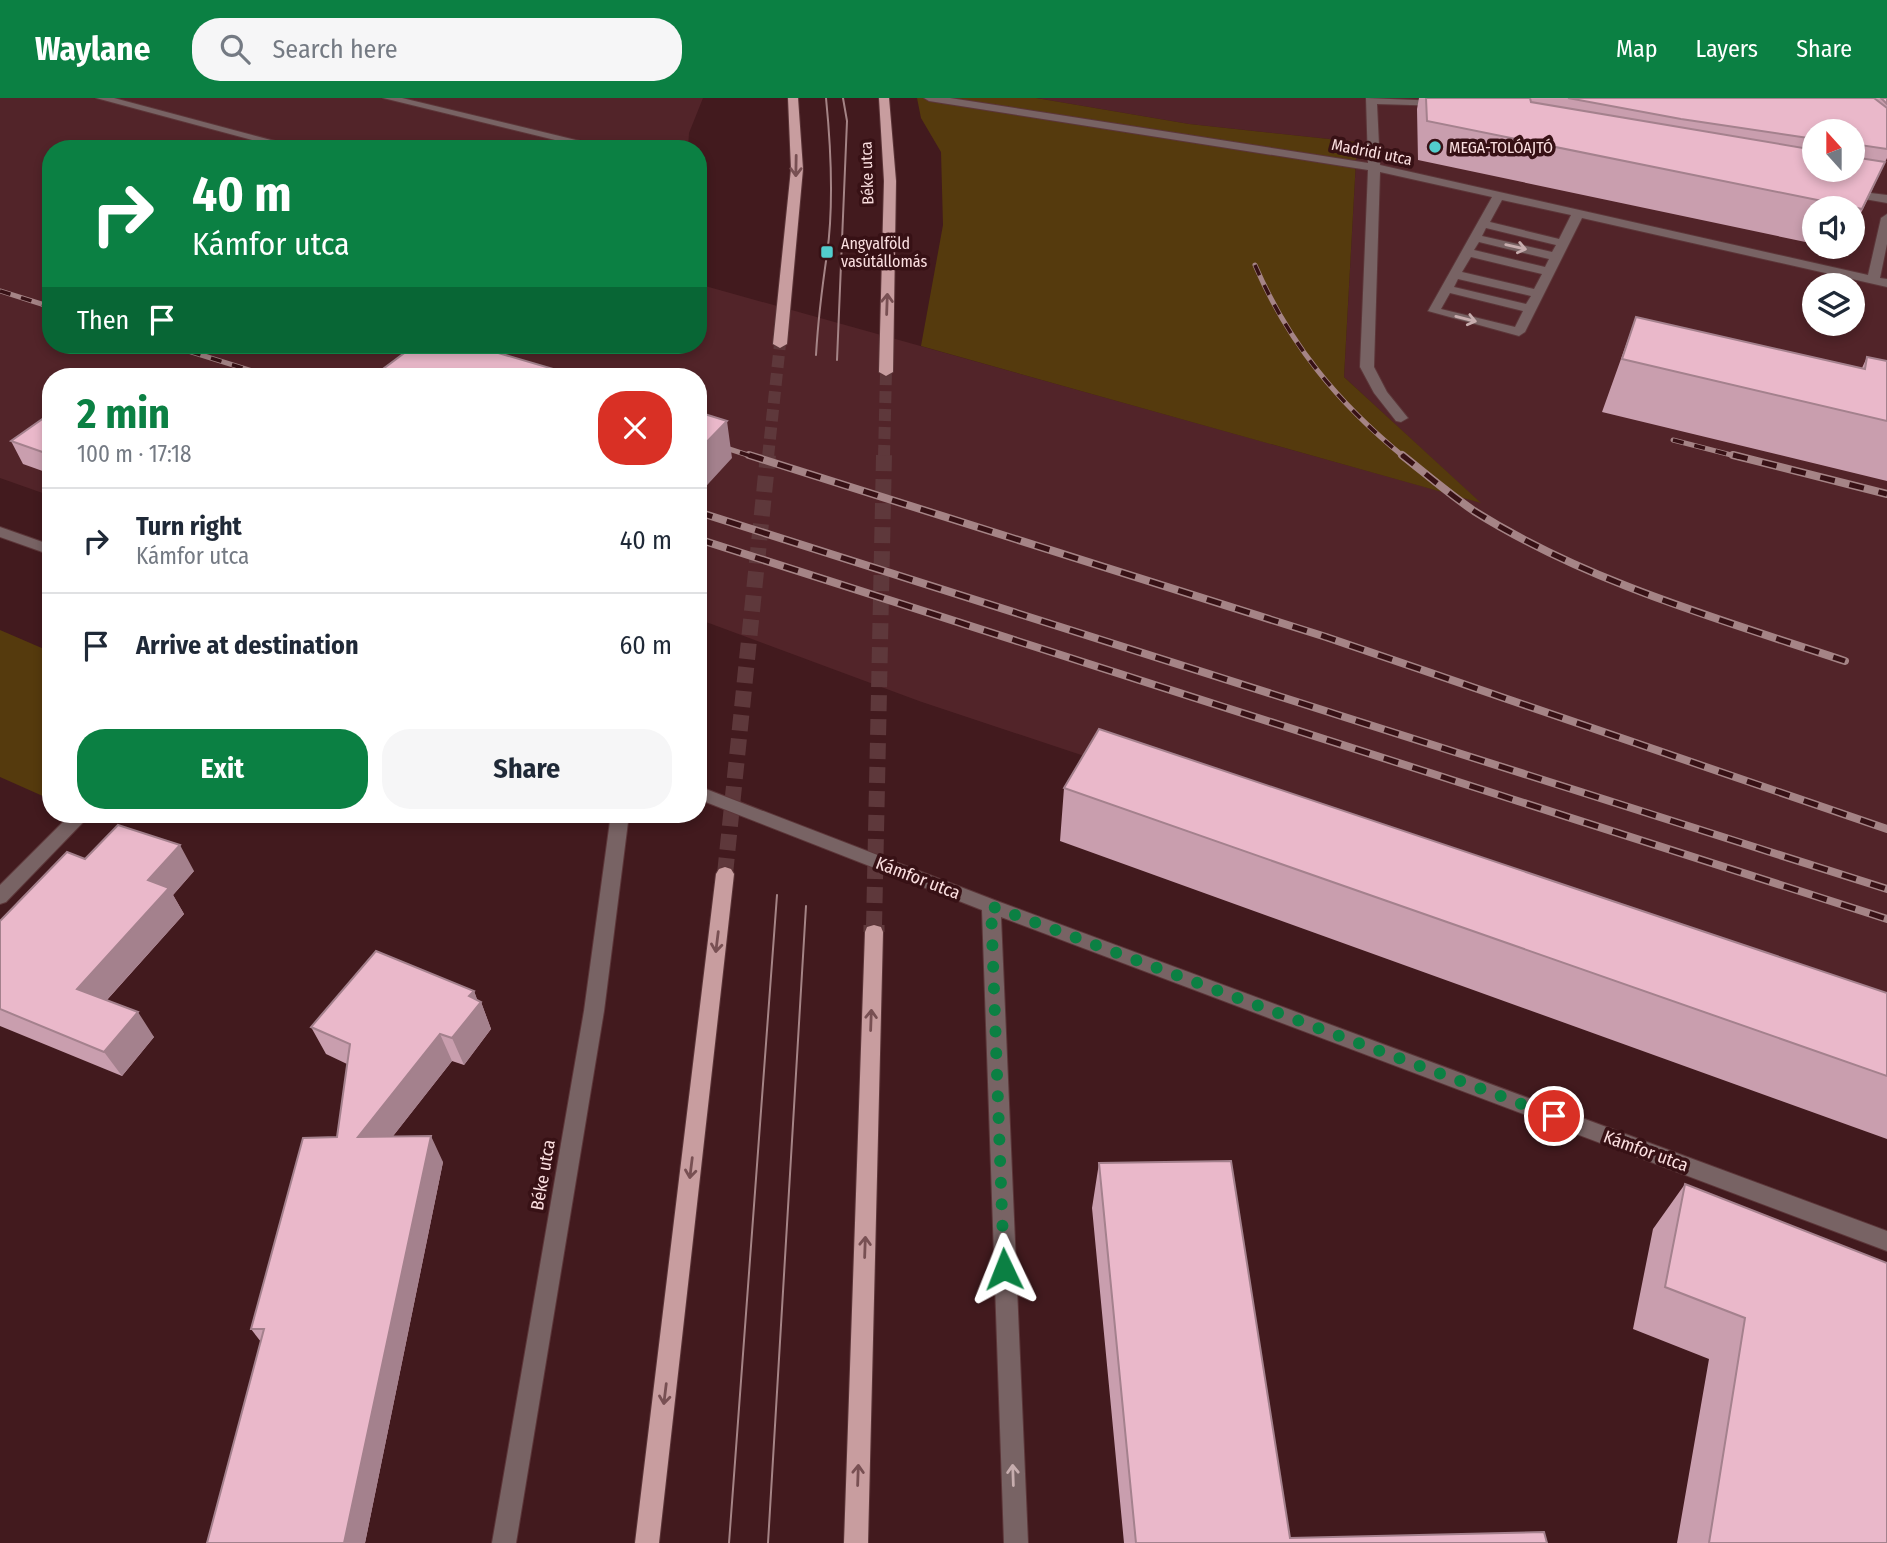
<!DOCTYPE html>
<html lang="en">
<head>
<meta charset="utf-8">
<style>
	:root { --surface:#fff; --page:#f6f6f7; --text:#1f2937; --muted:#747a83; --line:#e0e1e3; --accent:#0b8043 }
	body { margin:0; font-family:"Fira Sans Condensed",sans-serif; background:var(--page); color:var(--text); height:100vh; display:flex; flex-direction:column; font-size:26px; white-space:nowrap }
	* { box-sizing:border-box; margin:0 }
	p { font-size:23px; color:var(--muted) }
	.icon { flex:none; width:38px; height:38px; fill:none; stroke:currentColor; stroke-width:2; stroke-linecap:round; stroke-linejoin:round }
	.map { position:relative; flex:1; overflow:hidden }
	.sheet { position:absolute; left:42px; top:270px; width:665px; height:455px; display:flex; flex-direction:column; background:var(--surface); border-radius:28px; box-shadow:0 4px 10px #0003 }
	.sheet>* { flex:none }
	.banner { position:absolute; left:42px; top:42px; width:665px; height:214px; border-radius:28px; box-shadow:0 4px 10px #0003; background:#0b8043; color:#fff; overflow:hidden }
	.needle { width:46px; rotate:339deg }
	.fabs { position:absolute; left:1802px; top:21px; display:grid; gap:14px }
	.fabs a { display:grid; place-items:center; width:63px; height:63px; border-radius:50%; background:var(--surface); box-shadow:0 4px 10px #0003; font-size:35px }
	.pin { position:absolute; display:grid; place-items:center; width:60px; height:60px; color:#fff; margin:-30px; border:4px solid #fff; border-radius:50%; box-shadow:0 2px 7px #0007 }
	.me { position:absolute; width:77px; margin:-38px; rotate:358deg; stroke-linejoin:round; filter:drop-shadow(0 0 5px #0008) }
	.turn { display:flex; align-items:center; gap:24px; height:147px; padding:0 35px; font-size:32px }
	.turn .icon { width:91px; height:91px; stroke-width:2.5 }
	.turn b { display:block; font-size:49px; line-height:60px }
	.then { display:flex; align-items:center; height:66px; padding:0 35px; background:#0003; gap:14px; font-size:26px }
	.round { display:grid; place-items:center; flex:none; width:74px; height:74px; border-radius:28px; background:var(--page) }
	.head { display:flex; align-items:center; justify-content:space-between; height:119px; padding:0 35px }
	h1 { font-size:42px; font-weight:700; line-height:52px; color:var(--accent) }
	.action { display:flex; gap:14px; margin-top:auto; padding:14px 35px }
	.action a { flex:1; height:80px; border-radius:28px; background:var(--accent); color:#fff; font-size:28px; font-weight:700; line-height:80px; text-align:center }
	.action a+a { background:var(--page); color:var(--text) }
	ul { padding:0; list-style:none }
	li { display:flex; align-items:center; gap:21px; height:105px; padding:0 35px; border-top:2px solid var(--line) }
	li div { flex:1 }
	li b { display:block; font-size:26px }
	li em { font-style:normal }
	header { display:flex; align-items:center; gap:42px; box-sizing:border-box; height:98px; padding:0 35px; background:var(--accent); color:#fff }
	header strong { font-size:33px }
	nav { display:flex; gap:38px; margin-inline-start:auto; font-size:24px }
	.search { width:490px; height:63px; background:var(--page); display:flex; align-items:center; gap:18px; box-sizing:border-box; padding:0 24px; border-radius:28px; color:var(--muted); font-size:26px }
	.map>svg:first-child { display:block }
	.built { fill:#522429; fill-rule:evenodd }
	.green { fill:#553a0d }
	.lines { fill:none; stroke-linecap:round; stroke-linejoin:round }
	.major-tunnel-far2 { stroke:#5e383b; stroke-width:12; stroke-dasharray:12 6; stroke-linecap:butt }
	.major-tunnel-far1 { stroke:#5e383b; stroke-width:16; stroke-dasharray:16 8; stroke-linecap:butt }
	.major-tunnel { stroke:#5e383b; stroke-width:21; stroke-dasharray:21 10; stroke-linecap:butt }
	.minor-casing { stroke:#5c3639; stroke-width:2 }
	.major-casing { stroke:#5c3639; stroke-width:2 }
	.minor { fill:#786364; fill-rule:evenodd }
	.major { fill:#c89d9f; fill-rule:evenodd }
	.tram { stroke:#a58486; stroke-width:2 }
	.rail-far1-casing { stroke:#a58486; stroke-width:5 }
	.rail-casing { stroke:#a58486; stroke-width:8 }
	.rail-far1 { stroke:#371115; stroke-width:3.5; stroke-dasharray:11; stroke-linecap:butt }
	.rail { stroke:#371115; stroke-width:5; stroke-dasharray:15; stroke-linecap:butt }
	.wall { fill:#c99eae; fill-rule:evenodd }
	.shaded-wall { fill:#a4818d }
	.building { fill:#eab8ca; stroke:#a4818d; stroke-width:2 }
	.oneway { stroke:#785053 }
	.oneway2 { stroke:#c7adae }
	.route { stroke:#0b8043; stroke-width:12; stroke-dasharray:0 21.6 }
	.poi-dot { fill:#52cdcd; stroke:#371115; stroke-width:2.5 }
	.labels { text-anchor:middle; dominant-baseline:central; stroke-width:7; stroke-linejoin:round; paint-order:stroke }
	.far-poi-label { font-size:16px; fill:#fbdfe0; stroke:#371115; text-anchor:start }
	.far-street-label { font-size:16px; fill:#fbdfe0; stroke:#371115 }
	.street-label { font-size:18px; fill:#fbdfe0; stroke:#371115 }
</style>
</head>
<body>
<header>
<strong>Waylane</strong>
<div class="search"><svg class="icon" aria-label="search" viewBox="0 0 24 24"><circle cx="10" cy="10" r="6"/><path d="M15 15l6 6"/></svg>Search here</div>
<nav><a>Map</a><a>Layers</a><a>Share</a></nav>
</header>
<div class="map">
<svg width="1887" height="1445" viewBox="0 0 1887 1445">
	<rect width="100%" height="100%" fill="#421a1e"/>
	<path class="built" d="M0 0H703L689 35 688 51H51V247H698V186L1479 404 1344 279 1357 44 1189 26 1036 0H1887V925L919 603 698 521V278H51V398L0 380ZM1815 33H1853V72H1815ZM1815 110H1853V149H1815ZM1815 187H1853V226H1815Z"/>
	<path class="green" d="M917 0H1036L1189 26 1357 44 1344 279 1481 405 921 248 943 127 941 54 921 20Z
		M0 532 51 554V693L45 699 0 679Z"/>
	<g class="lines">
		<path class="major-tunnel-far2" d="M768 359 780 246
			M884 359 886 274"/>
		<path class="major-tunnel-far1" d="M725 776 768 357
			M874 829 884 357"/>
		<path class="major-tunnel" d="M874 834V827"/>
		<g class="minor-casing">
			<path id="minor" d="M96 0H114L305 51H286Z
				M383 0H402L613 51H592Z
				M924 0H950L1368 65 1366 0 1440 3 1445 6 1444 8 1377 6 1380 67 1868 177 1881 120 1887 116V146L1880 180 1887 181V189L1582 120 1525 234 1519 238 1428 213 1492 99 1380 74 1374 269 1387 294 1408 320 1401 324 1396 323 1374 295 1360 269 1368 72 929 3ZM1502 102 1571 117 1559 141 1490 124ZM1486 130 1556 147 1552 154 1482 138ZM1479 144 1549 161 1545 169 1474 152ZM1471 159 1542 176 1534 191 1462 174ZM1458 181 1531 198 1526 206 1454 189ZM1450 195 1523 213 1515 229 1441 211Z
				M1846 92 1887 97V105L1842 97V93Z
				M0 429 51 447V457L0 439Z
				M698 688 997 803 1887 1133V1153L1001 819 1028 1445H1004L982 812 698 701Z
				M71 716H91L6 804 0 806V787Z
				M611 716H629L604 913 516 1445H492L584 913Z"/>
		</g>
		<g class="major-casing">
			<path id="major" d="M788 0H798L803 71 787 246 780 250 773 246 791 71Z
				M879 0H889L896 83 893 274 886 278 879 274 884 83Z
				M725 769 731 771 734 776 659 1445H635L716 776 719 771Z
				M874 827 881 829 883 834 868 1445H844L865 834 867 829Z"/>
		</g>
		<use href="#minor" class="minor"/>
		<use href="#major" class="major"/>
		<path class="tram" d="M816 257C818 223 822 190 827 156 834 106 831 50 826 0
			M837 262 847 23 843 0
			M729 1445 777 797
			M768 1445 806 808"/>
		<g class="rail-far1-casing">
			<path id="rail-far1" d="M1255 167C1289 246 1338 305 1404 359
				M0 193 51 209
				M169 247 268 278
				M698 341 754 359
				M1673 342 1739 359"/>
		</g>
		<g class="rail-casing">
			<path id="rail" d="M749 357 1326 539 1887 731
				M1402 357C1426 376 1449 396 1474 413 1587 484 1719 521 1845 563
				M1733 357 1887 396
				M698 414 1887 791
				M698 441 1887 821"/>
		</g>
		<use href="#rail-far1" class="rail-far1"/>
		<use href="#rail" class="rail"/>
	</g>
	<path class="wall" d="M1416 0H1887V60L1853 132V110H1815V146L1418 62 1417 11 1419 0ZM1815 33H1853V72H1815Z
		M1827 149H1846L1844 152Z
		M1636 219 1862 270 1867 259 1887 263V383L1602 314Z
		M383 271 577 278H385Z
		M51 315V376L23 366 11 343Z
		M1064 690 1887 895V1041L1060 743Z
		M85 761 194 773 173 797 184 816 107 902 154 939 122 978 0 928V823Z
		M474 893 477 902 481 904 491 931 464 967 452 963 393 1038 443 1064 365 1445H207L261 1244 251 1231 337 1039 347 966 326 956 311 929Z
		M1099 1065 1290 1440 1547 1445H1124L1092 1110Z
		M1685 1086 1887 1445H1677L1709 1261 1633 1231 1653 1131Z"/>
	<path class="shaded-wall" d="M727 323 732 360 698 397V353Z
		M180 747 194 773 173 797 184 816 94 916 77 891 148 782Z
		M474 893 479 906 481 904 491 931 464 967 452 940 469 898Z
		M138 914 154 939 122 978 104 954Z
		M440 936 452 963 372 1065 358 1039Z
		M431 1038 443 1064 365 1445H344Z"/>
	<path class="building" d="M1426 0H1530L1531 4 1815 52V72H1853V59L1885 64 1862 111 1427 23Z
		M1568 0H1874L1887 10V51L1853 46V33H1815V41L1681 21Z
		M1881 0H1887V6Z
		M1636 219 1865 271 1867 259 1887 263V323L1622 261Z
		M415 247H471L577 278H405L383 271Z
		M698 314 727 323 698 353Z
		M51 315V357L11 343Z
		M1099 631 1887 895V978L1064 690Z
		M118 727 180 747 148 782 169 790 77 891 138 914 104 954 0 911V823L67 754 85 761Z
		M376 853 474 893 469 898 481 904 452 940 440 936 358 1039 431 1038 344 1445H207L264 1231H251L303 1040 337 1039 350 946 311 929Z
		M1231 1063 1290 1440 1544 1434 1547 1445H1136L1099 1065Z
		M1685 1086 1887 1165V1445H1709L1745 1220 1665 1189Z"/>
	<defs><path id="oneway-shaft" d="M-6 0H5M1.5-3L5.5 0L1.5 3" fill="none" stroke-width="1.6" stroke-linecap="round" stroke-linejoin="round" transform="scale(1.75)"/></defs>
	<g class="oneway">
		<use href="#oneway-shaft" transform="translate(796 68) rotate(91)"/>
		<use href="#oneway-shaft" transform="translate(887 206) rotate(-88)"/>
		<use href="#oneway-shaft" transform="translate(717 844) rotate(97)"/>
		<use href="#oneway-shaft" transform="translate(871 922) rotate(-88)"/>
		<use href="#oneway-shaft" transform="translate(691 1070) rotate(97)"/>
		<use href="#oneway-shaft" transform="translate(865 1149) rotate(-88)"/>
		<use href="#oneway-shaft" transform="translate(665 1296) rotate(97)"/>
		<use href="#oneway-shaft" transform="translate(858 1377) rotate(-88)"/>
	</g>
	<g class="oneway2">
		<use href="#oneway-shaft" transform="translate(1516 149) rotate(13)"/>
		<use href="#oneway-shaft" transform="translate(1466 221) rotate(14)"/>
		<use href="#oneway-shaft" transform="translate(1013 1377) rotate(-92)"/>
	</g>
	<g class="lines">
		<path class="route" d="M1004 1171 991 808 1554 1018"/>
	</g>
	<g class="poi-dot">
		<circle cx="1435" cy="49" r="7"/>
		<rect x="820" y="147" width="14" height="14" rx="3.5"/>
	</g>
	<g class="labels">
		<g class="far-poi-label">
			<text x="1449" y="49">MEGA-TOLÓAJTÓ</text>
			<text x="841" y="145">Angyalföld<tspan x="841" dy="18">vasútállomás</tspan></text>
		</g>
		<g class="far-street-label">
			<text transform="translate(1372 54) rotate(11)">Madridi utca</text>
			<text transform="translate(867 75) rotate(-92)">Béke utca</text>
		</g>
		<g class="street-label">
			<text transform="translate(918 780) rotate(21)">Kámfor utca</text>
			<text transform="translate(1646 1053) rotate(20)">Kámfor utca</text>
			<text transform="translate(543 1077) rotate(-80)">Béke utca</text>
		</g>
	</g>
</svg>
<div class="fabs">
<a><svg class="needle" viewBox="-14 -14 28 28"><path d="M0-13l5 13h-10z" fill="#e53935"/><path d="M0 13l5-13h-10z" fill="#747a83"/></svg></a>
<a><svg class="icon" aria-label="sound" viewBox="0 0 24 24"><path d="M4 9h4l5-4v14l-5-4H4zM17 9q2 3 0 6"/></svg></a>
<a><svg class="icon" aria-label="layers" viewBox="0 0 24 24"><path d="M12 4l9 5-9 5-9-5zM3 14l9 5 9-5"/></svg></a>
</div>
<div class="pin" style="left:1554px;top:1018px;background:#d93025"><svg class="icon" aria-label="arrive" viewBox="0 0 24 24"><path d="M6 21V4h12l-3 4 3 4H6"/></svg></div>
<svg class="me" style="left:1004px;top:1171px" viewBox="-20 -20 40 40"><path d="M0-17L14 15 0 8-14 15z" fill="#0b8043" stroke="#fff" stroke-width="4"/></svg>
<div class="banner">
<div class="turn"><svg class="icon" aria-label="right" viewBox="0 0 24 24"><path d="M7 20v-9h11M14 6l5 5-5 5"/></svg><div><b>40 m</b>Kámfor utca</div></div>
<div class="then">Then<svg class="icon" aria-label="arrive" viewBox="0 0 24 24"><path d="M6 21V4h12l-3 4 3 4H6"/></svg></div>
</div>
<section class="sheet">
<div class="head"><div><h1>2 min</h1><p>100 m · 17:18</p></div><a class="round" style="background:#d93025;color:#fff"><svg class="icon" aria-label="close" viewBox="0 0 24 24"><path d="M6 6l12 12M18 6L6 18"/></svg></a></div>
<ul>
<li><svg class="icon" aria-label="right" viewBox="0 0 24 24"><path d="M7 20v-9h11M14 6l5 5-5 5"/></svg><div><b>Turn right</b><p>Kámfor utca</p></div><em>40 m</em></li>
<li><svg class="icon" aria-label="arrive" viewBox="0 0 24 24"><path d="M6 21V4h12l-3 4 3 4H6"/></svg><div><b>Arrive at destination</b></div><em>60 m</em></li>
</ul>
<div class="action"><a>Exit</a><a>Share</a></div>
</section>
</div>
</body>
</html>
